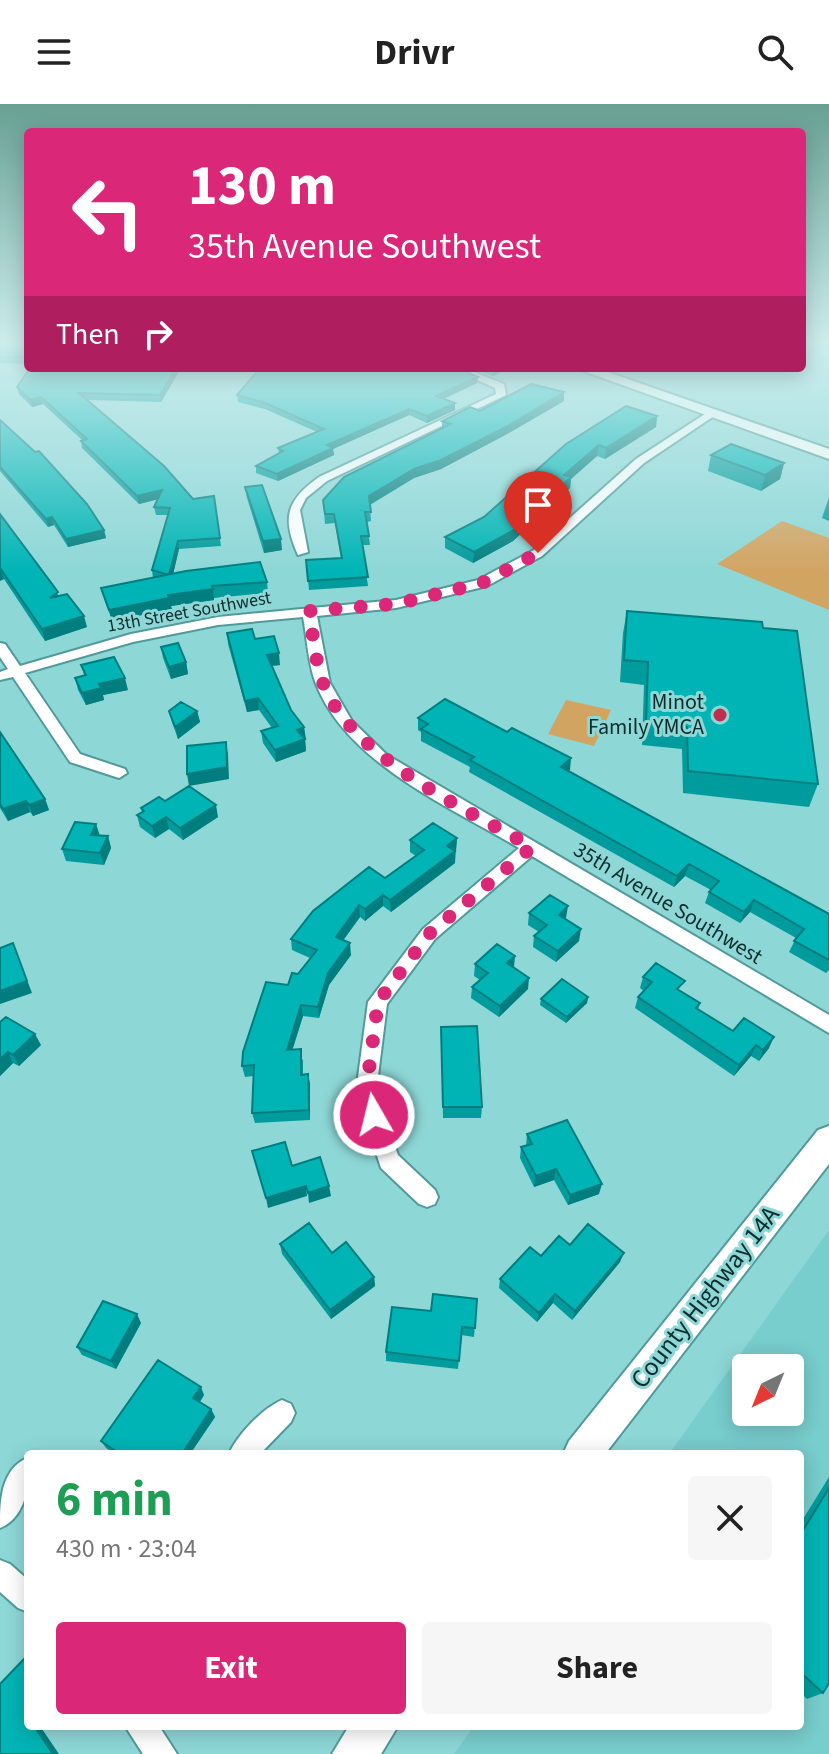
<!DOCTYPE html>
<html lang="en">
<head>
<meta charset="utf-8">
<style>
	:root { --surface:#fff; --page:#f6f6f6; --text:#222; --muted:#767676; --accent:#db2777 }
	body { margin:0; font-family:"Source Sans 3",sans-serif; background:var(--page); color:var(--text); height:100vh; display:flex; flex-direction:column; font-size:30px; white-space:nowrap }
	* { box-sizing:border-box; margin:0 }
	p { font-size:26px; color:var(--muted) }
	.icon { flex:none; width:44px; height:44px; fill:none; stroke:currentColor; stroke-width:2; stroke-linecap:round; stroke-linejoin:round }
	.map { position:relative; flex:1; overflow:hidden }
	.side { position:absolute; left:24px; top:1346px; width:780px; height:280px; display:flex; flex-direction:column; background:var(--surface); border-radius:8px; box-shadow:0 4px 20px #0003 }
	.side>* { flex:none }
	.hud { position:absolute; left:24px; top:24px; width:782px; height:244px; border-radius:8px; box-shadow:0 4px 20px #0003; background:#db2777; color:#fff; overflow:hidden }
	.needle { width:52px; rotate:223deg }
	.tools { position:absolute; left:732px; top:1250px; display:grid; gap:16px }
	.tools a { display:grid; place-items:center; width:72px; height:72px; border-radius:8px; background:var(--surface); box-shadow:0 4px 20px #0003; font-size:40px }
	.pin { position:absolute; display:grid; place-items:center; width:68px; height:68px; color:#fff; margin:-82px -34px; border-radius:50% 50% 50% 0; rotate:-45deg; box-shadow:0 0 8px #0007 }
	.pin .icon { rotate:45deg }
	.me { position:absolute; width:88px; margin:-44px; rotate:352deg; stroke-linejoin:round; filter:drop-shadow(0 0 6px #0008) }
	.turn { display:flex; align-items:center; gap:28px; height:168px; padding:0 32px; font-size:36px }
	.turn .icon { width:104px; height:104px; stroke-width:2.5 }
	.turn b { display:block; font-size:56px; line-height:68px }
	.then { display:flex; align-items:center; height:76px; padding:0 32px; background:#0003; gap:16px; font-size:30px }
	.round { display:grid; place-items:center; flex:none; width:84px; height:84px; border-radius:8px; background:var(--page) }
	.summary { display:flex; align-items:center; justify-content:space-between; height:136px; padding:0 32px }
	h1 { font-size:48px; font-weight:700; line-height:60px; color:#1e9e55 }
	.button { display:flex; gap:16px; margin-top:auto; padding:16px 32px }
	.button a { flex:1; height:92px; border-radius:8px; background:var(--accent); color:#fff; font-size:32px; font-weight:700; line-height:92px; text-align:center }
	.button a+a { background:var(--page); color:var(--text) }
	header { display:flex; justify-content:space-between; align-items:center; height:104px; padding:0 32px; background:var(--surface); font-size:36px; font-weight:700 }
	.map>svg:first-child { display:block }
	.built { fill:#78cdcd; fill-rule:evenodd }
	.green { fill:#d2a462 }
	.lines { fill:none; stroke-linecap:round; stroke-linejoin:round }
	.street-casing { stroke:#519a99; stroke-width:4 }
	.secondary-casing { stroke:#519a99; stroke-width:4 }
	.street { fill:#fff; fill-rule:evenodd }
	.secondary { fill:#fff; fill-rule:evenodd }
	.wall { fill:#009b9c }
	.shaded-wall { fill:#007e7f }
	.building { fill:#00b4b5; stroke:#007e7f; stroke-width:2 }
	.route { stroke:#db2777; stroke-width:14; stroke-dasharray:0 25.2 }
	.poi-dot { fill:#bf2e4b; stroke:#8ed7d7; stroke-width:3 }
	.labels { text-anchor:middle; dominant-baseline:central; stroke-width:6; stroke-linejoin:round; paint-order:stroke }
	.far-street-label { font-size:18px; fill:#0d2d2d; stroke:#8ed7d7 }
	.poi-label { font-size:22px; fill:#0d2d2d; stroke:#8ed7d7; text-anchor:end }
	.street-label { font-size:22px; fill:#0d2d2d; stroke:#8ed7d7 }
	.near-street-label { font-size:26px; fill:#0d2d2d; stroke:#8ed7d7 }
</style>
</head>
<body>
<header><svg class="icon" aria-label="menu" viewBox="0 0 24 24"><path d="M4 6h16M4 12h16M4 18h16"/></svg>Drivr<svg class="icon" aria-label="search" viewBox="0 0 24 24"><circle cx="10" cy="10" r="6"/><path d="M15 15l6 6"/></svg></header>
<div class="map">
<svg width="829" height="1650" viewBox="0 0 829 1650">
	<rect width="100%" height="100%" fill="#8ed7d7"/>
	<path class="built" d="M829 1126V1650H454L474 1622H800V1350H669ZM746 1264H790V1308H746Z"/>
	<path class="green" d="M782 417 829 434V506L717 460Z
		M566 596 611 606 594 642 548 630Z"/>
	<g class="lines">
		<g class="street-casing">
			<path id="street" d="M451 264H464L504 280 506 291 327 377 306 394 300 406 308 448 298 451C281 413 287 396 319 373L496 290 495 284Z
				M708 308 717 310 644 359 542 452 487 482 396 504 317 512 330 579 352 617 387 651 829 911V929L532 752 435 835 387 900 376 988 398 1051 435 1086 438 1093 435 1100 427 1103 419 1100 381 1064 356 988 368 898 423 825 519 744C450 703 347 659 316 580 308 560 307 534 303 513L218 521 133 538 25 569 80 650 125 665 127 669 119 674 70 658 13 573 0 576V568L8 565 0 553V539L5 540 20 562 131 530 218 513 396 496 478 476 534 446 636 355Z
				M282 1296 291 1300 295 1309 291 1318 260 1350H229C237 1331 263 1304 282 1296Z
				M27 1354C31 1378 26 1414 0 1424 0 1399 0 1366 27 1354Z
				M0 1456 10 1460 28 1476V1508L18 1504 0 1488Z
				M125 1622H159L177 1650H143Z"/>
		</g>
		<g class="secondary-casing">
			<path id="secondary" d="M575 264H596L829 345V355Z
				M829 1022V1060L605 1350H563L569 1337 818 1026Z
				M349 1622H398L381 1650H332Z"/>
		</g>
		<use href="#street" class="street"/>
		<use href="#secondary" class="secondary"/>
	</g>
	<path class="wall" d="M0 236H28V260L0 259Z
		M30 264H181L161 298 87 296 193 395 214 392 221 442 179 445 173 470 267 478 268 489 214 494V496L171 502 172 505 112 517 101 484 153 474 152 466 168 411H156L154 403 158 395 139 400 82 344 81 337 82 336 43 300 32 303 19 290 17 283Z
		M255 264H458L477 279 444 295 455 299V306L427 319 409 311 333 345 334 351 278 377 256 369V362L279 349 278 344 317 328 265 305 238 298 237 291 259 265Z
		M472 264H509L493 272Z
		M564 297 507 330 441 365 414 374 370 401 371 417 367 418 370 441H362L368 482 309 486 306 456 341 454 335 419 325 420 323 396 442 325V317L480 307Z
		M657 312 656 323 605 355 597 352 571 375 570 384 513 437 473 459 445 444V433L484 413 566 340Z
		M0 316 104 426 106 434 68 443 54 421 48 423 0 367Z
		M711 351 784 359 780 375 761 387 708 367Z
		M245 383 282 446 264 449 247 394Z
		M829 393V417L822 414Z
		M0 410 59 492 87 523 45 537 4 475 0 476Z
		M627 507 763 524 818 680 809 703 683 689 682 645 642 641 644 581 620 578 623 529Z
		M227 529 255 535 280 561 272 562 291 606 304 623 306 647 276 658 263 639 261 627 272 624 259 606 247 608 228 540Z
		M161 543 186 558 188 570 171 575 163 554Z
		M81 561 128 586 103 591 104 596 86 601 78 586 75 574 84 571Z
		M169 607H197L200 618 178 635 172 618Z
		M418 614 507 628 571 654 568 667 829 810V866L826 869 789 848 796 834 750 808 740 819 705 799 709 788 711 786 685 772 674 783 469 668 470 663 421 637V628L418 626Z
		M0 628 45 695 49 706 33 712 30 708 8 717 0 704Z
		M165 697 218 713 183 736 169 725 155 734 140 723 137 711 142 708 141 704Z
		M100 732H108L111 744 104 761 66 757 62 745Z
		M457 734 455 759 391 808 383 802 365 817 360 813 343 836 351 851 329 881 319 914 303 912 292 946 303 956V971L308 970 310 981V1016L255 1019 252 1009 254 972 245 973 242 962 288 881 310 854 292 846 291 835 394 768 416 752 410 748V736Z
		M529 809 566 814 565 815 579 837 556 858 533 843 534 832 539 828 528 821Z
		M475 860 513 863 528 885 499 913 471 894 472 883 480 876 474 872Z
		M643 873 682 888 700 899 698 906 733 927 769 944 759 957 751 952 734 972 635 904 638 893 644 887 640 884Z
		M588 893 587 899 566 919 540 901 541 895Z
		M0 918 41 941 19 962 13 959 0 972Z
		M441 923 482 1003 481 1014H443Z
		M527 1030 599 1090 568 1101 554 1076 534 1083 520 1054 521 1043 526 1042Z
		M280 1140 332 1149 374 1173 375 1182 331 1215 282 1150Z
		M570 1141 620 1158 572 1216 553 1199 537 1218 499 1184 500 1175 541 1152Z
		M477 1195 474 1233 461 1231 458 1265 386 1257V1248Z
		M141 1219 116 1265 82 1251 77 1243Z
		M204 1291 200 1298 211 1305 215 1313 190 1350H115L106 1344 101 1337Z
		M829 1373V1579L823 1589 807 1595 800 1588V1420Z"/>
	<path class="shaded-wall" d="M176 264H181L161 298 160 291Z
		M497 264H509L493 272V266Z
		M478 273 477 279 436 298V292Z
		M564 288V297L507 330 441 365 414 374 369 401V392L414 365Z
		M41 293 43 300 32 303 30 296Z
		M455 299V306L427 319V312Z
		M409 305V311L333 345 334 351 278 377 277 370 327 341Z
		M657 312 656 323 605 355 606 344Z
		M599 341 597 352 571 375 570 384 513 437 473 459 474 448Z
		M784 359 780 375 761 387 765 371Z
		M162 386 163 394 139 400 137 392Z
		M52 413 54 421 48 423 46 415Z
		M104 426 106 434 68 443 66 435Z
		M281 435 282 446 264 449 263 437Z
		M178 437 179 445 171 479 169 471Z
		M0 464 4 475 0 477Z
		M213 485 214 496 171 502 172 505 112 517 109 506 168 491Z
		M84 512 87 523 45 537 42 525Z
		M279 549 280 561 269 562 267 551Z
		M186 558 188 570 171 575 169 563Z
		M125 574 128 586 103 591 104 596 86 601 82 589 99 580Z
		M258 594 259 606 247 608 245 597Z
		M197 607 200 618 178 635 175 623Z
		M304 623 306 635 298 637 297 626Z
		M305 635 306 647 276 658 275 646Z
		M226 638 228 650 229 675 189 682 187 670Z
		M571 654 570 666 559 675 561 663Z
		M45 695 49 706 33 712 29 701Z
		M26 697 30 708 8 717 3 705Z
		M216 701 218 713 183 736 180 724Z
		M166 713 169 725 155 734 152 722Z
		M96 720 100 732 91 731Z
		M108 732 111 744 104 761 100 749Z
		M457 734 456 746 447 753V742Z
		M455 747V759L391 808 390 796Z
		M689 760 685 772 674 783 677 772Z
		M383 791V802L365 817V805Z
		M754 796 750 808 740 819 744 808Z
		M359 801 360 813 337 845 336 833Z
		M568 802 566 814 557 822 559 811Z
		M581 825 579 837 556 858 558 847Z
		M13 839 32 889 0 900V887Z
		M350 839 351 851 329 881 319 914 318 903 328 869Z
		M515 852 514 863 507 859Z
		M529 874 528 885 499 913 500 902Z
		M588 893 587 899 566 919 567 913Z
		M301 901 303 912 289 957 287 946Z
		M35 930 41 941 19 962 13 951Z
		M774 933 769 944 759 957 763 946Z
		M756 941 751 952 734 972 739 961Z
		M8 948 13 959 0 972V955Z
		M308 970 310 981V1016L309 1006Z
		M556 1065 554 1076 534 1083 536 1072Z
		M602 1080 599 1090 568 1101 570 1091Z
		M306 1082 307 1092 268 1104 266 1094Z
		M329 1082 331 1092 309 1099 308 1089Z
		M624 1149 620 1158 572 1216 575 1207Z
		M374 1173 375 1182 331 1215 330 1206Z
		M555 1190 553 1199 537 1218 539 1209Z
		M137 1210 141 1219 116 1265 111 1257Z
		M201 1283 204 1291 197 1302 193 1294Z
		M211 1305 215 1313 190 1350H182Z
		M34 1622H40L59 1650H53Z"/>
	<path class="building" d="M0 236H28V253H0Z
		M30 264H176L160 291 79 289 164 362 193 395 214 392 220 434 178 437 169 471 152 466 170 404 154 403 162 386 137 392 81 337 87 335 41 293 30 296 17 283Z
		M260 264H458L478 273 436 292 455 299 427 312 409 305 327 341 333 344 277 370 256 362 283 347 278 344 324 325 265 299 237 291Z
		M531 280 564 288 508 322 441 356 414 365 369 392 371 408H365L369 432H361L368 473 308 477 306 456 342 454 334 410H325L323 396 344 373 451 320 442 317 470 303 480 307Z
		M626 302 657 312 606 344 599 341 564 371 571 373 514 426 474 448 445 433 484 413 566 340Z
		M0 316 35 348 39 347 87 400 104 426 66 435 52 413 46 415 0 363Z
		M731 340 784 359 765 371 711 351Z
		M262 381 281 435 263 437 245 383Z
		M0 410 58 488 50 494 67 490 84 512 42 525 0 464Z
		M260 458 267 478 212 482 213 485 168 491 169 494 109 506 101 484 186 467Z
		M627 507 762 518 763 524 797 527 818 680 688 667 687 623 646 618 648 558 624 556Z
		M252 525 255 535 274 532 279 549 267 551 291 606 304 623 297 626 305 635 275 646 261 627 278 622 258 594 245 597 227 529Z
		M178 539 186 558 169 563 161 543Z
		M114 553 125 574 99 580 101 584 82 589 75 574 86 571 81 561Z
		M445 595 507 628 512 624 571 654 561 663 829 810V856L794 837 804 825 754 796 744 808 709 788 719 777 689 760 677 772 470 656 474 653 421 625 428 620 418 614Z
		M181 598 197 607 175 623 169 607Z
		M0 628 45 695 29 701 26 697 3 705 0 700Z
		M226 638 227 663 187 670V642Z
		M189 682 216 701 180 724 166 713 152 722 137 711 144 707 141 704 159 693 165 697Z
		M75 718 96 720 91 731 108 732 100 749 62 745Z
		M433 719 457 734 447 742 455 747 390 796 383 791 365 805 359 801 336 833 350 839 328 869 318 903 301 901 287 946 301 945V971L308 970 309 1006 252 1009 254 961 242 962 243 948 266 878 288 881 292 869 298 870 317 846 291 835 313 807 369 763 385 774 424 746 410 736Z
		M550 791 568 802 559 811 581 825 558 847 534 832 547 821 529 809Z
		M13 839 27 877 0 887V844Z
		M497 840 515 852 507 859 529 874 500 902 472 883 488 869 475 860Z
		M656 859 685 877 677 885 700 899 696 904 733 927 744 914 774 933 763 946 756 941 739 961 638 893 652 878 643 873Z
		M562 875 588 893 567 913 541 895Z
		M6 913 35 930 13 951 8 948 0 955V918Z
		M477 922 482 1003H443L441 923Z
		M567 1016 602 1080 570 1091 556 1065 536 1072 521 1043 532 1040 527 1030Z
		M285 1038 292 1062 320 1053 329 1082 308 1089 306 1082 266 1094 252 1047Z
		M309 1119 332 1149 346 1138 374 1173 330 1206 280 1140Z
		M588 1120 624 1149 575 1207 555 1190 539 1209 500 1175 530 1143 541 1152 559 1132 570 1141Z
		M433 1190 477 1195 475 1224 462 1223 459 1257 386 1248 392 1203 431 1207Z
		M103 1197 137 1210 111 1257 77 1243Z
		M158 1256 201 1283 193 1294 211 1305 182 1350H120L101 1337Z
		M829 1384V1579L823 1589 800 1568V1431Z
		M25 1554 28 1559V1606L25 1609 28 1614V1622H34L53 1650H0V1580Z"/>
	<linearGradient id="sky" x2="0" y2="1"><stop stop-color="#67a093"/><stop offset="0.51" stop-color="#cceded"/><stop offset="1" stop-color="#cceded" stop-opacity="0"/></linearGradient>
	<rect width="829" height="467" fill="url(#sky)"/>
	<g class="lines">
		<path class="route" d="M374 1011 366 988 378 898 429 830 532 743C466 705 351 653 323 579 315 557 313 530 309 507L396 500 482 479 538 449"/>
	</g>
	<circle class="poi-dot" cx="720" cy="611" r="8"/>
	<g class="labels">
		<g class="far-street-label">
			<text transform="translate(189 508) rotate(-10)">13th Street Southwest</text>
		</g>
		<g class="poi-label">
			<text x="704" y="598">Minot<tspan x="704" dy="25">Family YMCA</tspan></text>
		</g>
		<g class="street-label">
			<text transform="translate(668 799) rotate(31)">35th Avenue Southwest</text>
		</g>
		<g class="near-street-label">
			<text transform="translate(705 1193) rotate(-52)">County Highway 14A</text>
		</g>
	</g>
</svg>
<div class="tools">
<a><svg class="needle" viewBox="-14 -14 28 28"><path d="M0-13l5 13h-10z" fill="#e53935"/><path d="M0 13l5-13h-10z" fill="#767676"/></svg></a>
</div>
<div class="pin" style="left:538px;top:449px;background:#d93025"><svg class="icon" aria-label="arrive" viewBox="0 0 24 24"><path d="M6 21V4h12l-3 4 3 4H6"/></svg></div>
<svg class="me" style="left:374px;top:1011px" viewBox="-20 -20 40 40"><circle r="17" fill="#db2777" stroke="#fff" stroke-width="3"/><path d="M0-11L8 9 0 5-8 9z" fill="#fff"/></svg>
<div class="hud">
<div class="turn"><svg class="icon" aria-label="left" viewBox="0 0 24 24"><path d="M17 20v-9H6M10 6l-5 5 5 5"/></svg><div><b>130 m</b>35th Avenue Southwest</div></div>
<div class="then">Then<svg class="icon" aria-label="right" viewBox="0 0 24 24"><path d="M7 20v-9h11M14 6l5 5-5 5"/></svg></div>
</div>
<section class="side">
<div class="summary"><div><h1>6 min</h1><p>430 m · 23:04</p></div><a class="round"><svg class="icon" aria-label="close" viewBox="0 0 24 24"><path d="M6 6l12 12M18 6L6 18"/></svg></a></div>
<div class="button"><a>Exit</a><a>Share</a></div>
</section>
</div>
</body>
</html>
